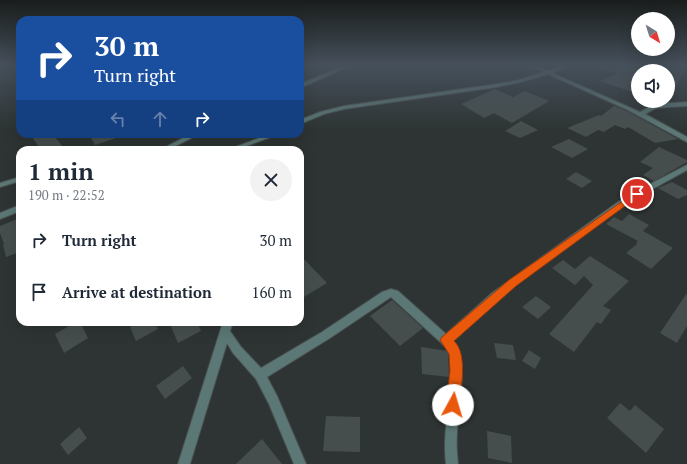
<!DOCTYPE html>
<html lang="en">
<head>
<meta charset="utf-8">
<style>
	:root { --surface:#fff; --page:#f2f2f3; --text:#1f2937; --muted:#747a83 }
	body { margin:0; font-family:"PT Serif",serif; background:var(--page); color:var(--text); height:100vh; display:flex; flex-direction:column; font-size:15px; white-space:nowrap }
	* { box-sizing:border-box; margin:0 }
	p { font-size:13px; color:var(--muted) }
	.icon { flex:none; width:22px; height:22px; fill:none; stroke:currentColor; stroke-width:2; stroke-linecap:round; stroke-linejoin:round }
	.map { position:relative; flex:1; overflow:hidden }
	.details { position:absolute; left:16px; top:146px; width:288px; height:180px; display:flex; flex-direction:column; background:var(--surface); border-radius:12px; box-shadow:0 4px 16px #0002 }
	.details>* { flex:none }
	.top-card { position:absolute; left:16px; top:16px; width:288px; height:122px; border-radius:12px; box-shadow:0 4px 16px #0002; background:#1a4fa0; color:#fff; overflow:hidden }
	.needle { width:26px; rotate:142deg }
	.tools { position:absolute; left:631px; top:12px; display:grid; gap:8px }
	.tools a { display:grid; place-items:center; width:44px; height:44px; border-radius:50%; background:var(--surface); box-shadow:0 4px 16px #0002; font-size:20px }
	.pin { position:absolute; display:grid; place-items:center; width:34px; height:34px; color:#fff; margin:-17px; border:2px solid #fff; border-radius:50%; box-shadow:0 1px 4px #0007 }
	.me { position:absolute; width:44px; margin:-22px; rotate:6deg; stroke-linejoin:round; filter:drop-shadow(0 0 3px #0008) }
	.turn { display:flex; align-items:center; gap:14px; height:84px; padding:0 12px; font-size:18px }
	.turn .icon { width:52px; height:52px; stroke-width:2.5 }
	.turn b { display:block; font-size:28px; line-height:34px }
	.lanes { display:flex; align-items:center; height:38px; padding:0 12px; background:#0003; justify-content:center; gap:20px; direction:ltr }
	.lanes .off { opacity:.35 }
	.round { display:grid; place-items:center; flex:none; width:42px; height:42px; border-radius:21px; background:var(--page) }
	.summary { display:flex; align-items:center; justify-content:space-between; height:68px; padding:0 12px }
	h1 { font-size:24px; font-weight:600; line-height:30px }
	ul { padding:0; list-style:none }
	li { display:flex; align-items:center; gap:12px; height:52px; padding:0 12px }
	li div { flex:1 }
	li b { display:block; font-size:15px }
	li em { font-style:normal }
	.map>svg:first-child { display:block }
	.building { fill:#464e4d }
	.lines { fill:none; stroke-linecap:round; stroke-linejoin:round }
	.minor-casing { stroke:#4a5050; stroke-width:2 }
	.minor { fill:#5b7876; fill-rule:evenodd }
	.route { fill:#ea580c; stroke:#983908 }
</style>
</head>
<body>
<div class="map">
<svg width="687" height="464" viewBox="0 0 687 464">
	<rect width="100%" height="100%" fill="#2d3433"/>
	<path class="building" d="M597 65H638V88L633 92 599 81 617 74Z
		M668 65H687L668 102Z
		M495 89 513 97 525 91 549 101 512 123 494 113 484 118 461 104Z
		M614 106 627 111 678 139 655 143 628 127 625 129 615 125 604 132 598 130 586 137 567 128 599 115 601 116Z
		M521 121 538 130 520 138 505 131Z
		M30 134H53L65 150H41Z
		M89 134H122V136L95 145Z
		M569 139 588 149 572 158 551 147Z
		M659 147 687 160V162L654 181 643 175 653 168 640 162Z
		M576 172 592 181 582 188 566 179Z
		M672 182 687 190V195L678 199 658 188Z
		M629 214 649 225 643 231 673 248 651 269 626 253 637 244 636 243 638 241 606 224 614 217 622 221Z
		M20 218V252L6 257 3 245 4 244 0 233V226Z
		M300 255 327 283 304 297 300 293Z
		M590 256 629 281 603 306 611 310 601 324 597 322 574 352 549 334 593 285 584 276 575 285 552 268 563 260 575 269Z
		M687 293V326L677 343 660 333Z
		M536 296 551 307 538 319 522 307Z
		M392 300 423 328 400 346 370 316Z
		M76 322H80L88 338 64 353 55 334Z
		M140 322H154L158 329 136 341 130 327Z
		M169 322H197L201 331 178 343Z
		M494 343 513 345 516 360 497 358Z
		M421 347 448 351 449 377 422 374Z
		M529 350 541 358 535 369 522 361Z
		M183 366 192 378 165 399 156 386Z
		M620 403 630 411 635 405 664 429 646 453 607 418Z
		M326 416 360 417V452L323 451Z
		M79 427 87 438 68 455 60 444Z
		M487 431 511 436 512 463 488 458Z
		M262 439 282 464H236Z"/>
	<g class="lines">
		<g class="minor-casing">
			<path id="minor" d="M346 65H352L300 88V84Z
				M528 65H534L548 71 565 65H572L552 73 640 112 655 104 687 102V106L656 108 645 114 687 137V142L628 110 548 74 521 82 497 87 344 109 324 114 300 124V120L320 112 344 106 497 84 519 80 544 72Z
				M191 134H199L168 150H160Z
				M270 134H279L236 150H227Z
				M687 165V170L631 201 554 256 498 299 453 341C470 356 458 412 457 433 456 444 457 454 458 464H446C441 426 456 388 449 350L391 297 330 338 267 377 277 396 306 464H294L269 404 256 379 233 353 227 343 190 464H178L223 322H233L230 331 241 347 261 368 322 332 382 292 391 289 398 291 446 334 492 293 625 197Z
				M20 177V181L0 187V183Z
				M20 205V211L0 219V213Z"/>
		</g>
		<use href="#minor" class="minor"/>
	</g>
	<linearGradient id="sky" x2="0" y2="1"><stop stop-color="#191d1c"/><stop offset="0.5" stop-color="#46505b"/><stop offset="1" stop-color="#46505b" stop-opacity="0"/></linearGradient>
	<rect width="687" height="130" fill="url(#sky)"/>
	<path class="route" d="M637 191 641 194 640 195 516 286 454 341C468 354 461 387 459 405L458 410 453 412 448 410 446 405 450 371 449 354 440 340 442 337 509 280Z"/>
</svg>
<div class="tools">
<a><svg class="needle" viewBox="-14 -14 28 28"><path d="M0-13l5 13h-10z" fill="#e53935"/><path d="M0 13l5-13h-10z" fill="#747a83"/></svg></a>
<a><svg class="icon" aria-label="sound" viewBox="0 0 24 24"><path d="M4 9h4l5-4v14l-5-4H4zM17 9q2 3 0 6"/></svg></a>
</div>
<div class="pin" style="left:637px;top:194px;background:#d93025"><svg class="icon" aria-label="arrive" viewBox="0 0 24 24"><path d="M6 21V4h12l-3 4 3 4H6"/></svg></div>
<svg class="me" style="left:453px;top:405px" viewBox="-20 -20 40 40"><circle r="19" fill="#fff"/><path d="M0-13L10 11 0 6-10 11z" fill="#ea580c"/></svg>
<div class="top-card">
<div class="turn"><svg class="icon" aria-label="right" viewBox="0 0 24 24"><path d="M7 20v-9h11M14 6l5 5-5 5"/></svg><div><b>30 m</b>Turn right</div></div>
<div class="lanes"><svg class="icon off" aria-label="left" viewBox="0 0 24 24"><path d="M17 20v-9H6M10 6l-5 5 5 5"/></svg><svg class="icon off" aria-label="ahead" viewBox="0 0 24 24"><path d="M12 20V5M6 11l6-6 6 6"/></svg><svg class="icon" aria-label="right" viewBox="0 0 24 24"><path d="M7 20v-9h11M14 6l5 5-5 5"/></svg></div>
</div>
<section class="details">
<div class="summary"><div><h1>1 min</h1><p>190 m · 22:52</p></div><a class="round"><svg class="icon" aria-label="close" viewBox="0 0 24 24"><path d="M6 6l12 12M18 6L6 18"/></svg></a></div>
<ul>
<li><svg class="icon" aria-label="right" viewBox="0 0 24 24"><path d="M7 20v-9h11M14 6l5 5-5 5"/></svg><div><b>Turn right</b></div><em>30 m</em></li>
<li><svg class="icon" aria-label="arrive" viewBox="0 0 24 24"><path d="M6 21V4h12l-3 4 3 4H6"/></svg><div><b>Arrive at destination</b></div><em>160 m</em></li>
</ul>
</section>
</div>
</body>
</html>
